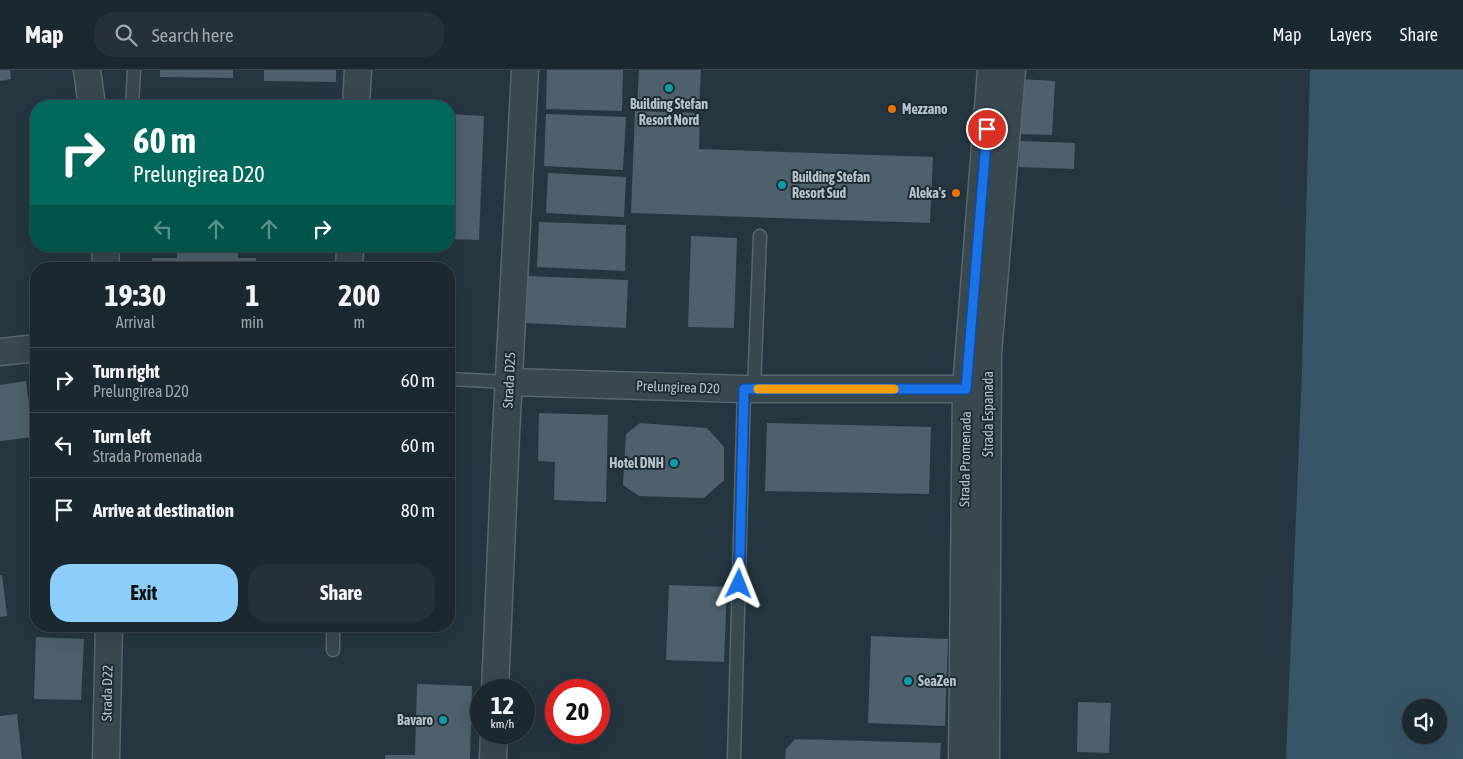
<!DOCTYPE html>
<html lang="en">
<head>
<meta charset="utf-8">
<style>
	:root { --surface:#1c2830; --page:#253038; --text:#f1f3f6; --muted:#a0a6ab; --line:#3a444c; --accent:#8ccdf9 }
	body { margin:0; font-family:"Asap Condensed",sans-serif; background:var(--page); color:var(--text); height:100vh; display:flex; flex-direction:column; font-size:19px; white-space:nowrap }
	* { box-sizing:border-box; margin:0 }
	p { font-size:16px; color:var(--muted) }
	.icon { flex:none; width:28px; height:28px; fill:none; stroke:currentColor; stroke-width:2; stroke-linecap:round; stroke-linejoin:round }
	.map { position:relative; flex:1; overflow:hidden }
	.drawer { position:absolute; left:30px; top:192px; width:425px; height:370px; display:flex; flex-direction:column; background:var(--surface); border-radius:20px; box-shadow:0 5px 20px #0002,0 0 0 1px var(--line) }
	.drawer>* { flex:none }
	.top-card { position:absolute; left:30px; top:30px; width:425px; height:152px; border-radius:20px; box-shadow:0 5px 20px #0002,0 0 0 1px var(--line); background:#00695c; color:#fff; overflow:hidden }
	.controls { position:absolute; left:1402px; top:629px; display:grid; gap:10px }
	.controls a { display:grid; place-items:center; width:45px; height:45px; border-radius:50%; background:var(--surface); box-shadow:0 5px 20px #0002,0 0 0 1px var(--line); font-size:25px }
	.speed { position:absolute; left:470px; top:609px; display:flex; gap:10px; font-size:25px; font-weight:700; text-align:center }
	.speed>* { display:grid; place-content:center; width:65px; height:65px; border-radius:50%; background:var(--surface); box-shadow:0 5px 20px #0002,0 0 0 1px var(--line); line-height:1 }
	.speed small { font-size:12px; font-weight:400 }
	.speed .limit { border:8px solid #d22; background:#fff; color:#111 }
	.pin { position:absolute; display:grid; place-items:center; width:42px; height:42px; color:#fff; margin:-21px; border:2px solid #fff; border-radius:50%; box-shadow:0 1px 5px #0007 }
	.me { position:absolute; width:55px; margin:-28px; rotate:2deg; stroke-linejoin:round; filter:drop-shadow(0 0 4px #0008) }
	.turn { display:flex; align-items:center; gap:18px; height:105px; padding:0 20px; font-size:22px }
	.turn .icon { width:65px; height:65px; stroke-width:2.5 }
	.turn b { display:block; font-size:35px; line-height:42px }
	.lanes { display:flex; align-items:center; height:48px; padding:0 20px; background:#0003; justify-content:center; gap:25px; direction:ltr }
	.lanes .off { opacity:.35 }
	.eta { display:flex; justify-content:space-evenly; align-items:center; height:85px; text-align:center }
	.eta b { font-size:30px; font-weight:700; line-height:35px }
	.primary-button { display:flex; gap:10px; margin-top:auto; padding:10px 20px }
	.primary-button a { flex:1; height:58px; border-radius:20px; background:var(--accent); color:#111; font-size:20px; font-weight:700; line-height:58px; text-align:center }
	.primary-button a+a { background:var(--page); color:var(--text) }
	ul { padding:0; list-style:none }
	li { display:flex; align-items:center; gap:15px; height:65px; padding:0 20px; border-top:1px solid var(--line) }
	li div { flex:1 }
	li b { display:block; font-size:19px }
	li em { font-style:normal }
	header { display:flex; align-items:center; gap:30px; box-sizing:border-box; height:70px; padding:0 25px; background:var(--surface); border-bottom:1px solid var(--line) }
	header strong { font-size:24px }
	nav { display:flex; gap:28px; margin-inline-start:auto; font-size:18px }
	.search { width:350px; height:45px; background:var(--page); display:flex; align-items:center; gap:12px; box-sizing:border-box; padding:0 18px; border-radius:20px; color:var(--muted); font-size:19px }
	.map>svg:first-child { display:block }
	.water { fill:#385567; fill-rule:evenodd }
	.building { fill:#4e606b }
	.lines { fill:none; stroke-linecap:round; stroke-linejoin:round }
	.lane-casing { stroke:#57656d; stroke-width:15 }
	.street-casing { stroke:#57656d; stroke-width:29 }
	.lane { stroke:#39474f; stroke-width:12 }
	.street { stroke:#39474f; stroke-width:26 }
	.route-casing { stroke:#114b97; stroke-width:12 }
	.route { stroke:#1a73e8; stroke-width:9 }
	.slow { stroke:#f59e0b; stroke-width:9 }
	.culture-dot { fill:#0f9aa8; stroke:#1e2c35; stroke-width:2 }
	.food-dot { fill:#e8710a; stroke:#1e2c35; stroke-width:2 }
	.labels { text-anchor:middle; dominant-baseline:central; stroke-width:4; stroke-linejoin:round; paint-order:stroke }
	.poi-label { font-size:14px; font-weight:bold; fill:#b5c2ca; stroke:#1e2c35; text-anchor:start }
	.street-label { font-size:14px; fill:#b5c2ca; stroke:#1e2c35 }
</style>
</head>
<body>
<header>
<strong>Map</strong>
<div class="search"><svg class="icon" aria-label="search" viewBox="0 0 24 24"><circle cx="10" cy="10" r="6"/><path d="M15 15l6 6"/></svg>Search here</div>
<nav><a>Map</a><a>Layers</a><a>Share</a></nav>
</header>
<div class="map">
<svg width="1463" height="689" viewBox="0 0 1463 689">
	<rect width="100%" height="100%" fill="#253640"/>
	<path class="water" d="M1310 0H1463V689H1286L1302 300ZM1411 638H1439V665H1411Z"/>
	<path class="building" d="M0 0H10L11 9 0 11Z
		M160 0H233V8L160 7Z
		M264 0H336V12L264 11Z
		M547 0H623L622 41 546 39Z
		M639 0H701L699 39 637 35Z
		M1019 9 1055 11 1052 65 1017 64Z
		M635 41 700 43 699 79 933 87 930 153 631 143Z
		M449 44 484 46 479 170 449 169Z
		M546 44 626 47 623 100 544 96Z
		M1020 71 1075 73 1074 99 1019 97Z
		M548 103 626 107 624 147 546 143Z
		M539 152 626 155 625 201 537 197Z
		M691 166 737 168 734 258 688 257Z
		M197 176H218V179H238V188H256V199H151L152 188H177V178L197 179Z
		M526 206 628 210 626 258 524 253Z
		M26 311 33 367 0 371V315Z
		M539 343 608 345 606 432 554 430 555 392 538 391Z
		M640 353 707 358 724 377V410L704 428 639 426 623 415 626 364Z
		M767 353 931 357 929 424 765 421Z
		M32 418H36V449H32Z
		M0 505H2L7 546 0 547Z
		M669 515 727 517 724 592 666 590Z
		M871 566 948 569 945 656 868 653Z
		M36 567 84 569 81 630 34 629Z
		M417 614 472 616 470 689H385V685H415Z
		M1078 632 1111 633 1109 683 1077 682Z
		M17 644 22 689H0V646Z
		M795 669 941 673 940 689H785L786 679Z"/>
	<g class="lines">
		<g class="lane-casing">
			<path id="lane" d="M132 36 134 0
				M449 309 509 312
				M754 319 760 166
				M333 580V556
				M734 689 744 319"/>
		</g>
		<g class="street-casing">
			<path id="street" d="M87 0 92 36
				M356 36 358 0
				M105 176 106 199
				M349 199 350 176
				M0 282 36 278
				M509 312 744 319H966
				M495 620 506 364 525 0
				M106 689 109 556
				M493 689 494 662
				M962 689 966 319 991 0
				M986 689 988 283 1012 0"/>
		</g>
		<use href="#lane" class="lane"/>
		<use href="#street" class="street"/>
	</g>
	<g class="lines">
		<g class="route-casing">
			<path id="route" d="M739 514 744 319H966L987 59"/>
		</g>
		<use href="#route" class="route"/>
		<path class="slow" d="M758 319H894"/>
	</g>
	<g class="culture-dot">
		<circle cx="669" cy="18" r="5"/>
		<circle cx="782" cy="115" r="5"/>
		<circle cx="674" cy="393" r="5"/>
		<circle cx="908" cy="611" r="5"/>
		<circle cx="443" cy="650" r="5"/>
	</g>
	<g class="food-dot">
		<circle cx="892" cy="39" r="5"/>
		<circle cx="956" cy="123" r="5"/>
	</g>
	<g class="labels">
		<g class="poi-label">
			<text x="669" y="34" text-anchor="middle">Building Stefan<tspan x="669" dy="16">Resort Nord</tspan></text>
			<text x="902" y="39">Mezzano</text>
			<text x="792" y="107">Building Stefan<tspan x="792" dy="16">Resort Sud</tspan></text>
			<text x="946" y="123" text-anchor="end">Aleka's</text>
			<text x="664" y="393" text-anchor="end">Hotel DNH</text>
			<text x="918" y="611">SeaZen</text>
			<text x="433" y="650" text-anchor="end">Bavaro</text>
		</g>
		<g class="street-label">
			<text transform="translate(509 310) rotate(-87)">Strada D25</text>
			<text transform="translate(678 317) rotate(2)">Prelungirea D20</text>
			<text transform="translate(988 344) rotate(-90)">Strada Espanada</text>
			<text transform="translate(965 389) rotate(-89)">Strada Promenada</text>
			<text transform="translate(107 623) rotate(-89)">Strada D22</text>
		</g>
	</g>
</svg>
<div class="controls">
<a><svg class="icon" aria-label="sound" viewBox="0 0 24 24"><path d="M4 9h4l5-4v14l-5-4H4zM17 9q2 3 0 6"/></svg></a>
</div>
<div class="speed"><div>12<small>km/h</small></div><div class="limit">20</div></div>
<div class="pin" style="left:987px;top:59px;background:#d93025"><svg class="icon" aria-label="arrive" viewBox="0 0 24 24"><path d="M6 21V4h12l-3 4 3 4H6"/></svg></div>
<svg class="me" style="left:739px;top:514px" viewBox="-20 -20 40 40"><path d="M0-17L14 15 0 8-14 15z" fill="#1a73e8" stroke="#fff" stroke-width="4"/></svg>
<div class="top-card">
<div class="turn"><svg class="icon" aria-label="right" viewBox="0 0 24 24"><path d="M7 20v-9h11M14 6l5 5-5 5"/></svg><div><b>60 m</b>Prelungirea D20</div></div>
<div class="lanes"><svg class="icon off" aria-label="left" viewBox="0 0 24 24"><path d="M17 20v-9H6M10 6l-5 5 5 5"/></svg><svg class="icon off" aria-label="ahead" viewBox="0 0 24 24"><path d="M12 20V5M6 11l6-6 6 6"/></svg><svg class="icon off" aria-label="ahead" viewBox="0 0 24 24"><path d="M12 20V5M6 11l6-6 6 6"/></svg><svg class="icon" aria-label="right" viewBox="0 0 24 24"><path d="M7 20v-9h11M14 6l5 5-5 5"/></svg></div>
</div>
<section class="drawer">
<div class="eta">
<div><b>19:30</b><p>Arrival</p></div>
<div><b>1</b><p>min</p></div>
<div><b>200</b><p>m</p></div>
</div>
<ul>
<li><svg class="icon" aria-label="right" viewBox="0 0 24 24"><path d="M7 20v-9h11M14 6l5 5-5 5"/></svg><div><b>Turn right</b><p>Prelungirea D20</p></div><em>60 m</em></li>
<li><svg class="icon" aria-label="left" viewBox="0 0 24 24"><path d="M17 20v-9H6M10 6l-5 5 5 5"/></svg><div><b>Turn left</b><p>Strada Promenada</p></div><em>60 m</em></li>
<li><svg class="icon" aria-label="arrive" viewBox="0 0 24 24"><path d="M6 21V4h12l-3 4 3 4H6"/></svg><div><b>Arrive at destination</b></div><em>80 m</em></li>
</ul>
<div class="primary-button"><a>Exit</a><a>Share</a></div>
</section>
</div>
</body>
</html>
